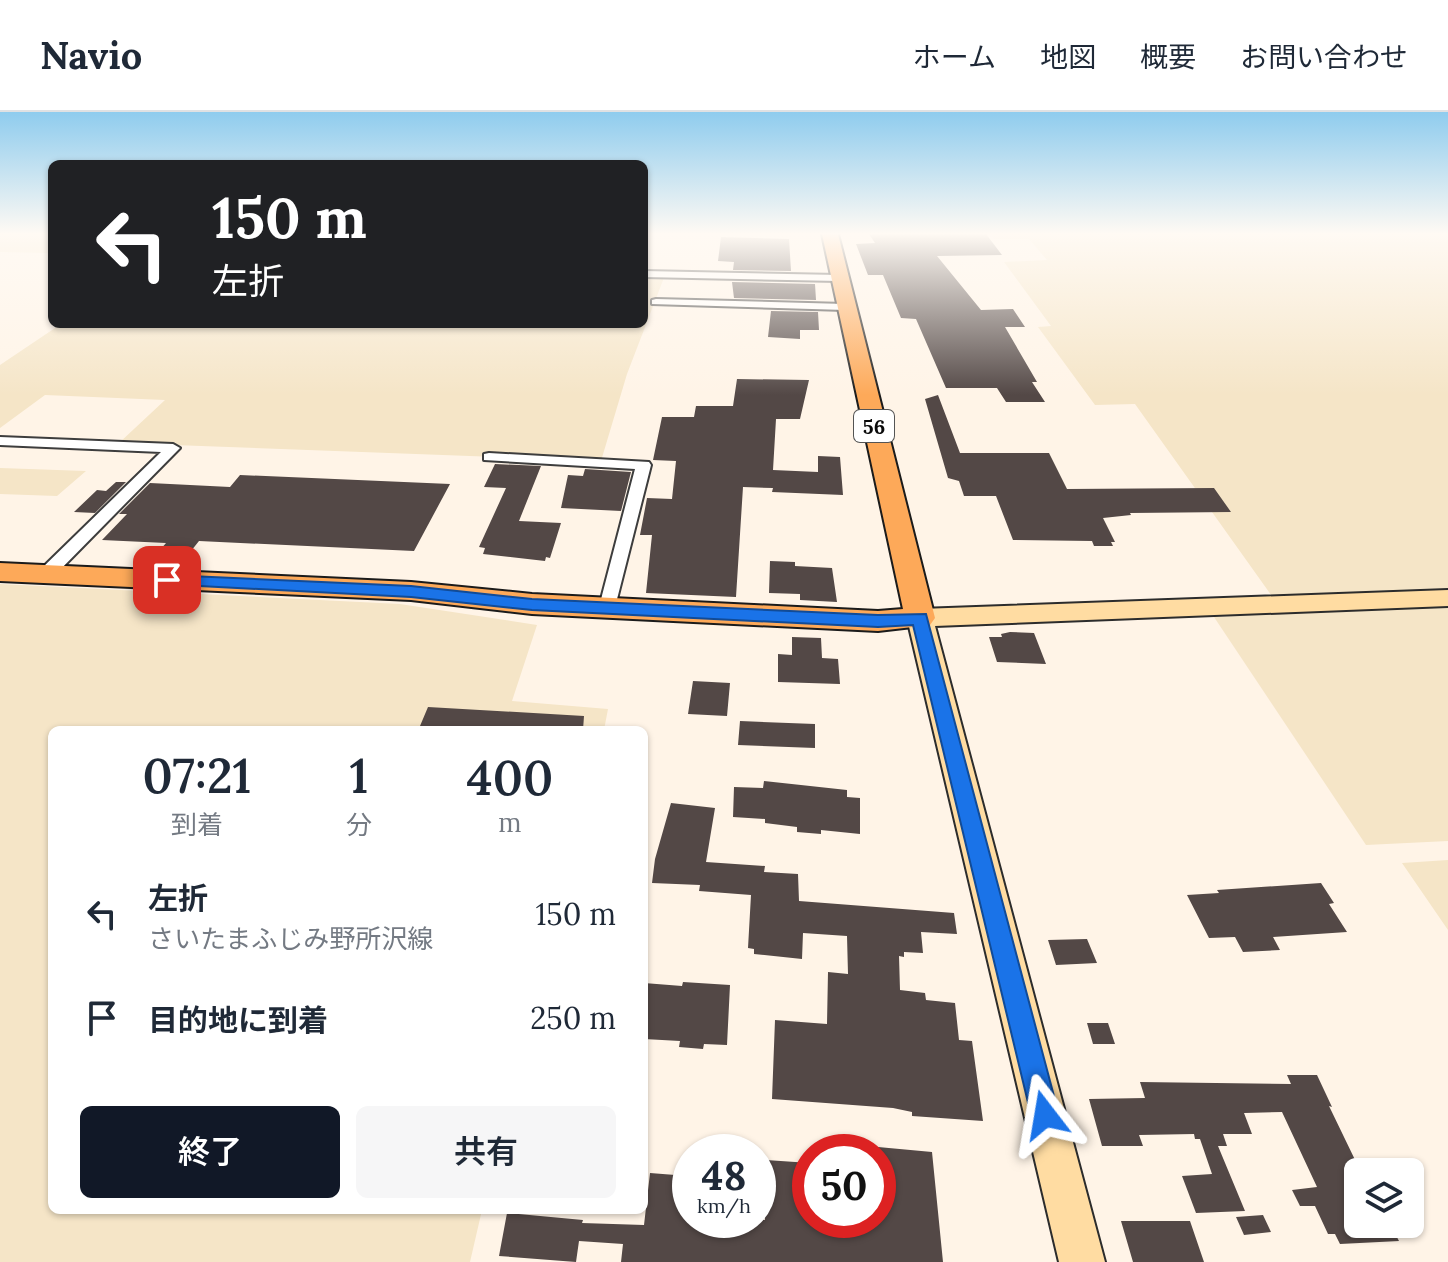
<!DOCTYPE html>
<html lang="ja">
<head>
<meta charset="utf-8">
<style>
	:root { --surface:#fff; --page:#f6f6f7; --text:#1f2937; --muted:#747a83; --line:#e0e1e3; --accent:#111827 }
	body { margin:0; font-family:Lora,"Noto Sans JP",serif; background:var(--page); color:var(--text); height:100vh; display:flex; flex-direction:column; font-size:30px; white-space:nowrap }
	* { box-sizing:border-box; margin:0 }
	p { font-size:26px; color:var(--muted) }
	.icon { flex:none; width:44px; height:44px; fill:none; stroke:currentColor; stroke-width:2; stroke-linecap:round; stroke-linejoin:round }
	.map { position:relative; flex:1; overflow:hidden }
	.side { position:absolute; left:48px; top:614px; width:600px; height:488px; display:flex; flex-direction:column; background:var(--surface); border-radius:12px; box-shadow:0 2px 6px #0004 }
	.side>* { flex:none }
	.guide { position:absolute; left:48px; top:48px; width:600px; height:168px; border-radius:12px; box-shadow:0 2px 6px #0004; background:#202124; color:#fff; overflow:hidden }
	.tools { position:absolute; left:1344px; top:1046px; display:grid; gap:16px }
	.tools a { display:grid; place-items:center; width:80px; height:80px; border-radius:12px; background:var(--surface); box-shadow:0 2px 6px #0004; font-size:40px }
	.speed { position:absolute; left:672px; top:1022px; display:flex; gap:16px; font-size:40px; font-weight:700; text-align:center }
	.speed>* { display:grid; place-content:center; width:104px; height:104px; border-radius:50%; background:var(--surface); box-shadow:0 2px 6px #0004; line-height:1 }
	.speed small { font-size:20px; font-weight:400 }
	.speed .limit { border:12px solid #d22; background:#fff; color:#111 }
	.pin { position:absolute; display:grid; place-items:center; width:68px; height:68px; color:#fff; margin:-34px; border-radius:16px; box-shadow:0 4px 12px #0006 }
	.me { position:absolute; width:88px; margin:-44px; rotate:346deg; stroke-linejoin:round; filter:drop-shadow(0 0 6px #0008) }
	.turn { display:flex; align-items:center; gap:28px; height:168px; padding:0 32px; font-size:36px }
	.turn .icon { width:104px; height:104px; stroke-width:2.5 }
	.turn b { display:block; font-size:56px; line-height:68px }
	.eta { display:flex; justify-content:space-evenly; align-items:center; height:136px; text-align:center }
	.eta b { font-size:48px; font-weight:600; line-height:56px }
	.action { display:flex; gap:16px; margin-top:auto; padding:16px 32px }
	.action a { flex:1; height:92px; border-radius:12px; background:var(--accent); color:#fff; font-size:32px; font-weight:600; line-height:92px; text-align:center }
	.action a+a { background:var(--page); color:var(--text) }
	ul { padding:0; list-style:none }
	li { display:flex; align-items:center; gap:24px; height:104px; padding:0 32px }
	li div { flex:1 }
	li b { display:block; font-size:30px }
	li em { font-style:normal }
	header { display:flex; align-items:center; gap:48px; box-sizing:border-box; height:112px; padding:0 40px; background:var(--surface); border-bottom:2px solid var(--line) }
	header strong { font-size:38px }
	nav { display:flex; gap:44px; margin-inline-start:auto; font-size:28px }
	.map>svg:first-child { display:block }
	.farmland { fill:#f5e5c7 }
	.building { fill:#534846 }
	.lines { fill:none; stroke-linecap:round; stroke-linejoin:round }
	.street-casing { stroke:#3d3d3d; stroke-width:4 }
	.secondary-casing { stroke:#2c2c2c; stroke-width:4 }
	.primary-casing { stroke:#1b1b1b; stroke-width:4 }
	.street { fill:#fff; fill-rule:evenodd }
	.secondary { fill:#ffdca2; fill-rule:evenodd }
	.primary { fill:#fda959; fill-rule:evenodd }
	.route { fill:#1a73e8; stroke:#114b97; stroke-width:2 }
	.labels { text-anchor:middle; dominant-baseline:central; stroke-width:8; stroke-linejoin:round; paint-order:stroke }
	.shield { fill:#fff; stroke:#545454; stroke-width:2 }
	.shield-label { font-size:20px; font-weight:bold; fill:#0a0a0a }
</style>
</head>
<body>
<header>
<strong>Navio</strong>
<nav><a>ホーム</a><a>地図</a><a>概要</a><a>お問い合わせ</a></nav>
</header>
<div class="map">
<svg width="1448" height="1150" viewBox="0 0 1448 1150">
	<rect width="100%" height="100%" fill="#fff4e7"/>
	<path class="farmland" d="M0 122H52V141L0 140Z
		M990 122H1448V729L1366 733 1214 505 1284 501 1135 292 1095 293 1038 215 1051 214 1004 150 1047 148 1029 127H994Z
		M644 163H665L627 262 601 349 119 331 165 288 45 283 0 316V253L61 212H644Z
		M0 356 86 359 57 384 0 382Z
		M0 472 400 492 537 513 512 589 608 597 604 618H52V1098H482L470 1150H0Z
		M1448 748V818L1402 751Z"/>
	<path class="building" d="M869 122H986L1002 143 937 144 981 198 1013 197 1025 215H1005L1037 270H1032L1045 290H1006L997 276H946L916 207 901 206 883 163H868L856 132 875 131Z
		M721 125 789 127 791 159 733 158 734 150 718 149Z
		M732 170 815 172 816 188 734 186Z
		M771 199 818 200 819 218H800V227L768 225Z
		M737 267 809 268 800 307H776L773 358 818 360V344L840 345 843 383 772 380 773 376 743 375 736 485 646 481 652 423H640L647 386 672 387 676 349 653 348 662 305H694L696 294H733Z
		M938 283 960 341H1049L1067 377 1214 376 1231 400 1130 401 1131 403 1103 406 1115 430H1111L1113 434H1094L1092 429 1013 428 996 384H964L959 369 948 366 925 287Z
		M495 352 541 354 519 409 561 411 550 446 546 445 545 449 483 442 485 436 479 435 506 376 484 375Z
		M585 357 631 360 621 399 561 396 568 363 583 364Z
		M240 363 450 372 414 439 199 429 191 439 160 438 166 431 102 428 127 402H119L150 371 230 375Z
		M116 370H126L95 401 74 400 97 378 106 379Z
		M770 449 795 450V454L832 456 837 490 800 488V482L769 481Z
		M1010 520 1034 521 1046 552 997 550 989 525H1002L1001 522Z
		M792 525 821 526 822 546 838 547 840 572 778 570V542L792 543Z
		M693 569 730 571 727 604 688 602Z
		M428 595 584 604 583 618H493L420 614Z
		M740 609 815 612V636L738 633Z
		M764 669 847 678V685L860 686V722L821 718V722L797 720V715L765 711V707L733 705 734 675 763 676Z
		M671 691 715 696 706 750 765 754 764 760 798 762 799 789 954 801 957 822 921 820 923 841 904 840V845L899 844 900 878 925 881 926 888 955 891 959 928 972 929 983 1009 912 1004V1000L893 996 772 987 775 908 827 912 828 860 848 862 847 824 803 821 802 847 754 842V837L748 836 751 783 699 779 700 773 652 771 655 747Z
		M1321 771 1334 791 1329 792 1347 820 1273 825 1280 838 1243 840 1235 825 1209 826 1187 783 1219 781 1217 778Z
		M1087 827 1097 851 1056 853 1048 828Z
		M683 870 730 873 727 933 704 932 703 937 679 935 680 929 644 927V871L682 874Z
		M1087 911H1108L1115 932H1093Z
		M1287 963H1317L1332 995 1329 994 1358 1054V1112H1390L1399 1129 1340 1132 1335 1122H1328L1315 1094H1300L1292 1078 1317 1075 1282 1000 1244 1001 1252 1022H1223L1227 1034H1218L1245 1099 1196 1101 1182 1064 1212 1062 1200 1027H1195L1194 1022 1139 1023 1143 1034H1102L1089 987 1145 986 1140 970 1291 972Z
		M878 1035 932 1040 943 1150H621L623 1132 579 1129 576 1150 499 1144 507 1101 583 1108 582 1111 644 1113 650 1061 688 1064 690 1108H765L766 1048 810 1051V1108H878Z
		M1263 1103 1271 1120 1244 1123 1236 1105Z
		M1121 1109H1190L1204 1150H1133Z"/>
	<g class="lines">
		<g class="street-casing">
			<path id="street" d="M644 159 839 163 844 166 839 169 644 165Z
				M656 187 845 192 851 195 845 198 652 192V188Z
				M0 325 173 332 180 336 52 466H40L37 462 40 458 161 340 0 333Z
				M489 341 649 350 651 353 614 499H602L599 495 635 357 484 348V342Z"/>
		</g>
		<g class="secondary-casing">
			<path id="secondary" d="M1448 478V494L935 514 1105 1150H1059L907 506 911 500 920 497Z"/>
		</g>
		<g class="primary-casing">
			<path id="primary" d="M822 122H838L935 506 930 513 878 519 532 502 411 488 0 469V451L411 470 532 482 878 499 903 497Z"/>
		</g>
		<use href="#street" class="street"/>
		<use href="#secondary" class="secondary"/>
		<use href="#primary" class="primary"/>
	</g>
	<linearGradient id="sky" x2="0" y2="1"><stop stop-color="#8fccee"/><stop offset="0.43" stop-color="#fffaf4"/><stop offset="1" stop-color="#fffaf4" stop-opacity="0"/></linearGradient>
	<rect width="1448" height="283" fill="url(#sky)"/>
	<path class="route" d="M167 463 411 474 532 487 878 503 926 502 1059 1003 1055 1013 1045 1017 1035 1013 1031 1003 913 513 878 515 532 498 411 485 162 472 159 468Z"/>
	<g class="labels">
		<rect class="shield" x="854" y="298" width="40" height="32" rx="6"/>
		<g class="shield-label">
			<text x="874" y="314">56</text>
		</g>
	</g>
</svg>
<div class="tools">
<a><svg class="icon" aria-label="layers" viewBox="0 0 24 24"><path d="M12 4l9 5-9 5-9-5zM3 14l9 5 9-5"/></svg></a>
</div>
<div class="speed"><div>48<small>km/h</small></div><div class="limit">50</div></div>
<div class="pin" style="left:167px;top:468px;background:#d93025"><svg class="icon" aria-label="arrive" viewBox="0 0 24 24"><path d="M6 21V4h12l-3 4 3 4H6"/></svg></div>
<svg class="me" style="left:1045px;top:1003px" viewBox="-20 -20 40 40"><path d="M0-17L14 15 0 8-14 15z" fill="#1a73e8" stroke="#fff" stroke-width="4"/></svg>
<div class="guide">
<div class="turn"><svg class="icon" aria-label="left" viewBox="0 0 24 24"><path d="M17 20v-9H6M10 6l-5 5 5 5"/></svg><div><b>150 m</b>左折</div></div>
</div>
<section class="side">
<div class="eta">
<div><b>07:21</b><p>到着</p></div>
<div><b>1</b><p>分</p></div>
<div><b>400</b><p>m</p></div>
</div>
<ul>
<li><svg class="icon" aria-label="left" viewBox="0 0 24 24"><path d="M17 20v-9H6M10 6l-5 5 5 5"/></svg><div><b>左折</b><p>さいたまふじみ野所沢線</p></div><em>150 m</em></li>
<li><svg class="icon" aria-label="arrive" viewBox="0 0 24 24"><path d="M6 21V4h12l-3 4 3 4H6"/></svg><div><b>目的地に到着</b></div><em>250 m</em></li>
</ul>
<div class="action"><a>終了</a><a>共有</a></div>
</section>
</div>
</body>
</html>
